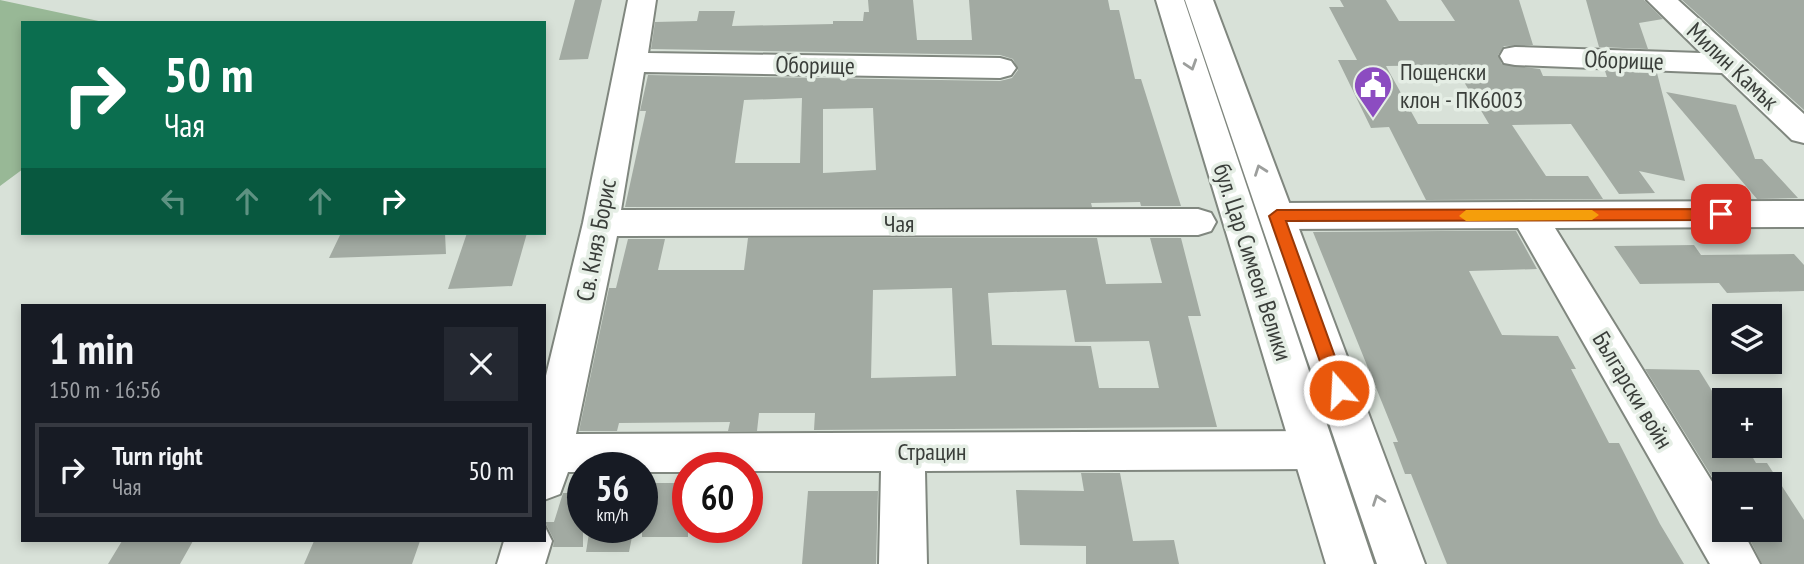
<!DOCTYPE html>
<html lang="en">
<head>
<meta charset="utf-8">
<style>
	:root { --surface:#171b24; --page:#242831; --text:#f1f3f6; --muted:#9ea1a6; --line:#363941 }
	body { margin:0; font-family:"PT Sans Narrow",sans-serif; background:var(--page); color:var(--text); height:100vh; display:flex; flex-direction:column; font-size:26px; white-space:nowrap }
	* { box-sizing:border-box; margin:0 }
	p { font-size:23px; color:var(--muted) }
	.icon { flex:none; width:38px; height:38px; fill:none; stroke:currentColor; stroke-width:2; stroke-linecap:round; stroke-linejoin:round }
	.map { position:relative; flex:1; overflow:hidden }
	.details { position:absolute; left:21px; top:304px; width:525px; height:238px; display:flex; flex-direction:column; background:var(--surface); border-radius:0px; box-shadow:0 4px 10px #0003 }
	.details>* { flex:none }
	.banner { position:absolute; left:21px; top:21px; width:525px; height:214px; border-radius:0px; box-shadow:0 4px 10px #0003; background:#0b6e4f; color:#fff; overflow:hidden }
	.buttons { position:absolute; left:1712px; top:304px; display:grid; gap:14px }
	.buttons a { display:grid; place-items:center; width:70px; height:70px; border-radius:0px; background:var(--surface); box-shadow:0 4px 10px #0003; font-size:35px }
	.speed { position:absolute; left:567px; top:452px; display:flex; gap:14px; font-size:35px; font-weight:700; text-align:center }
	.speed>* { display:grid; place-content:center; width:91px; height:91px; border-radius:50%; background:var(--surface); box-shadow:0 4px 10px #0003; line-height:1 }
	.speed small { font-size:18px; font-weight:400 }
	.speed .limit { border:10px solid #d22; background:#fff; color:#111 }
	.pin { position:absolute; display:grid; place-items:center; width:60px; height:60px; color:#fff; margin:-30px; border-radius:14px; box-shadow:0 4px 10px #0006 }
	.me { position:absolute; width:77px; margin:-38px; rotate:341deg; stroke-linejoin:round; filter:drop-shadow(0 0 5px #0008) }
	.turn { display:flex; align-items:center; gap:24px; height:147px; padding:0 28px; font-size:32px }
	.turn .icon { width:91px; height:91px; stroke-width:2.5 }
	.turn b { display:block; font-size:49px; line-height:60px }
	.lanes { display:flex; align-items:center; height:66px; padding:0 28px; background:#0003; justify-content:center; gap:35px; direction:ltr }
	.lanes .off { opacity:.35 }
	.round { display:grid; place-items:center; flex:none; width:74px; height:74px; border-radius:0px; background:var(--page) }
	.overview { display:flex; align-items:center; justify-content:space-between; height:119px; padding:0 28px }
	h1 { font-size:42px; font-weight:700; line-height:52px }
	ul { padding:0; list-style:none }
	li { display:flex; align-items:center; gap:21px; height:94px; margin:0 14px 10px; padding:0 14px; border:4px solid var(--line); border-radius:0px }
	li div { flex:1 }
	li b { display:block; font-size:26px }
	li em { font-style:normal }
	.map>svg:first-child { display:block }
	.green { fill:#98b896 }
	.building { fill:#a2aaa2; fill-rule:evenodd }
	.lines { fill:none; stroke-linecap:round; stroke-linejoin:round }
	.minor-casing { stroke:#80877f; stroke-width:4 }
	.major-casing { stroke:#80877f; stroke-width:4 }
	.minor { fill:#fff; fill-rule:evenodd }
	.major { fill:#fff; fill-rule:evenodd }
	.oneway { stroke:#9c9e9c }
	.route { fill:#ea580c; stroke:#983908; stroke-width:2 }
	.slow { fill:#f59e0b }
	.labels { text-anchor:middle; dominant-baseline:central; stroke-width:7; stroke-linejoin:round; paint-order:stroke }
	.street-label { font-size:24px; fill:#3a3e3a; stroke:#e5eee5 }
	.poi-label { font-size:24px; fill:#3a3e3a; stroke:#e5eee5; text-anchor:start }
</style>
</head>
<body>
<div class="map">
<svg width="1804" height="564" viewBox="0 0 1804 564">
	<rect width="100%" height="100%" fill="#d8e1d8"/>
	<path class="green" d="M0 0 108 23H23V169L0 186Z"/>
	<path class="building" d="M575 0H602L588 59 559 60Z
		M868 0H913L917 40H972L969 0H1108L1110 10H1119L1135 79H1141L1181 206H1141L1140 202 1091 203 1092 207H625L646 111H640L648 75 1000 81 1012 78 1018 70 1013 59 1000 55 651 49 655 22 697 21 699 11H735L732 26 833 24V21H863L864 12H869ZM802 98 800 163H735L744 100ZM873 108 876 170 823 173V109Z
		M1340 0H1386L1399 21H1455L1441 0H1519L1533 45 1504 46 1498 55 1502 64 1540 69 1543 76 1607 77 1605 71 1657 73 1685 181 1639 171 1655 193 1619 194 1571 124 1512 125 1546 176H1588L1603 199 1426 200 1389 127 1371 128 1338 60H1357L1329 7H1344ZM1454 65 1489 124H1418L1386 66Z
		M1586 0H1644L1663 19 1639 23 1648 49 1599 47Z
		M1682 0H1804V110Z
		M1666 92 1736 105 1755 159H1762L1798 198 1757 199Z
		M1442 231H1516L1537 269 1469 271 1502 335 1558 336 1576 369H1571L1609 443H1619L1660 524 1684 564H1447L1411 474H1405L1393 442H1398L1313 232Z
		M341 233H445L446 254 329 258Z
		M467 233H527L512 286 448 289Z
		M748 238H1097L1106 284 1162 283 1150 238H1181L1201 316H1188L1217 427 814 430 815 413H759L757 431H728L730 422 619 423 617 431H579L609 288H616L628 239H665L658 270H744ZM952 288 956 376 871 378 873 290ZM1066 290 1075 342 1149 341 1159 388H1099L1091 346 992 345 988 293Z
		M1694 245 1701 255 1794 254 1804 265V291L1727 293 1719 283 1640 284 1614 246Z
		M1645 369 1699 370 1724 410V446H1746L1756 463H1767L1804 520V564H1762L1745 530H1769V485H1724V496Z
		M1081 473H1120L1133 541 1174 540 1179 564H1086V546L1020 545 1016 490 1084 491Z
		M642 483H678L676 490H688V537H642Z
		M808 491H878L876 564H802Z
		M563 493H583V547H553L554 540 545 522H554Z
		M590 527H634L629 552H586Z
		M122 541H193L180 564H108Z
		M314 541H420L412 564H304Z"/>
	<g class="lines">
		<g class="minor-casing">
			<path id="minor" d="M628 0H656L648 53 1000 58 1011 61 1016 68 1011 75 1000 78 644 72 621 210 1198 209 1211 213 1216 222 1211 231 1198 235 617 236 576 434 1313 431 1329 436 1335 450 1329 464 1313 469 925 471 927 564H879L881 471H747V467H688V472H642V467H583V472H568L560 494 544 500V384L583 223Z
				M1647 0H1678L1804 114V143L1792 140 1722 73 1515 65 1504 63 1500 56 1504 49 1515 47 1701 53Z
				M1804 201V227L1555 228 1724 501V530H1742L1760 564H1710L1518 228 1277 229 1264 225 1259 216 1264 207 1277 203Z
				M544 525 552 541 545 564H497L504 541H544Z"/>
		</g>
		<g class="major-casing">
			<path id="major" d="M1156 0H1184L1374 564H1326Z
				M1185 0H1213L1425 564H1377Z"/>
		</g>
		<use href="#minor" class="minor"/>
		<use href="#major" class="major"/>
	</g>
	<defs><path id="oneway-chevron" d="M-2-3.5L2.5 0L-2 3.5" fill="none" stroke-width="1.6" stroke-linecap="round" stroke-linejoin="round" transform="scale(1.75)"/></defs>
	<g class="oneway">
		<use href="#oneway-chevron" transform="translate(1191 65) rotate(72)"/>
		<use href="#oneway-chevron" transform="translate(1260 170) rotate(-110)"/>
		<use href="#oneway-chevron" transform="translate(1378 500) rotate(-110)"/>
	</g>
	<path class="route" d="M1721 209 1729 214 1721 220 1286 221 1347 390 1345 395 1339 397 1333 395 1330 390 1269 216 1277 210Z"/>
	<path class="slow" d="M1466 210H1592L1599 215 1592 220 1466 221 1459 216Z"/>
	<defs>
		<g id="civic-pin" transform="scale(2.0125)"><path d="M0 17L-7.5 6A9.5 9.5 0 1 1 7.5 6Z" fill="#8c4cc1" stroke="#e5eee5"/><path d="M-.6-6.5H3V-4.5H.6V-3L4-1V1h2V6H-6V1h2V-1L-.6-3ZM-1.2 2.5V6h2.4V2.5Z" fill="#fff"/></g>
	</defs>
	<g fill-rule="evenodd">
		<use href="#civic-pin" x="1373" y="85"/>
	</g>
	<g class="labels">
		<g class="street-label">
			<text transform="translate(1624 60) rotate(2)">Оборище</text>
			<text transform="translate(815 65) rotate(1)">Оборище</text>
			<text transform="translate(1733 66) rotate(43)">Милин Камък</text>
			<text x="899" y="223">Чая</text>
			<text transform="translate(596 240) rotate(-79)">Св. Княз Борис</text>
			<text transform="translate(1253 262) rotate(72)">бул. Цар Симеон Велики</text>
			<text transform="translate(1633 390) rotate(59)">Български войн</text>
			<text x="932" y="451">Страцин</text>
		</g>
		<g class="poi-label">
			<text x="1400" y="71">Пощенски<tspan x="1400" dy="28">клон - ПК6003</tspan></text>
		</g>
	</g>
</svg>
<div class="buttons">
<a><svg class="icon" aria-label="layers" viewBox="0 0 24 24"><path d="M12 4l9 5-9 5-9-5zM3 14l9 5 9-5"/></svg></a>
<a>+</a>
<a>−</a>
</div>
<div class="speed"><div>56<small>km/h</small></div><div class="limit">60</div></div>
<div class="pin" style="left:1721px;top:214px;background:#d93025"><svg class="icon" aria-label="arrive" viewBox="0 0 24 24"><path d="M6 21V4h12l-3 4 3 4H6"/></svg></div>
<svg class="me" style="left:1339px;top:390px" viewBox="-20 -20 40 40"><circle r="17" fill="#ea580c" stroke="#fff" stroke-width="3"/><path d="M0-11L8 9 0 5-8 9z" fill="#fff"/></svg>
<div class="banner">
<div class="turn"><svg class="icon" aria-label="right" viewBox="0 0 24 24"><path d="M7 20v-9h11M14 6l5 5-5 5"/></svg><div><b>50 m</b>Чая</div></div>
<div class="lanes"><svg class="icon off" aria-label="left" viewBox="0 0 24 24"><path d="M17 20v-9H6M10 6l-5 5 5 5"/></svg><svg class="icon off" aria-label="ahead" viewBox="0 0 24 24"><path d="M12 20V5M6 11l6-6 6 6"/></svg><svg class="icon off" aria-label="ahead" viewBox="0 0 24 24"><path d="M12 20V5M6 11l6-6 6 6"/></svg><svg class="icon" aria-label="right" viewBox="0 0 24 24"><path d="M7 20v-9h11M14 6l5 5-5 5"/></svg></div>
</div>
<section class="details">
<div class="overview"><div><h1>1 min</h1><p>150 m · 16:56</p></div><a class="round"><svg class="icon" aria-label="close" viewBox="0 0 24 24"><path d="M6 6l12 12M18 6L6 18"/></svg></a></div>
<ul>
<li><svg class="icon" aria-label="right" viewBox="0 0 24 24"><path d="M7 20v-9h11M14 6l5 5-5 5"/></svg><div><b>Turn right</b><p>Чая</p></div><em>50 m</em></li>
</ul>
</section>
</div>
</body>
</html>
